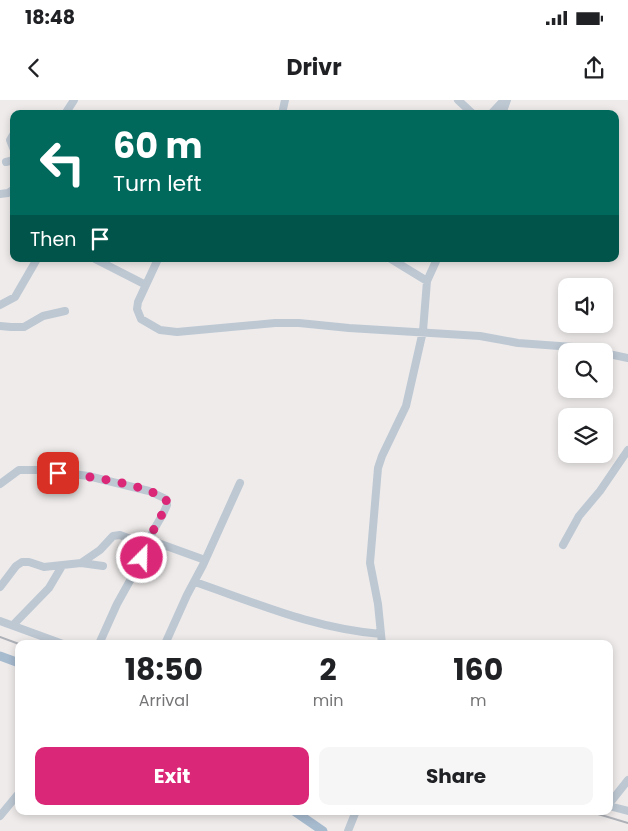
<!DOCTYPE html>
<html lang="en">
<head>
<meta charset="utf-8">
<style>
	:root { --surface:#fff; --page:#f6f6f6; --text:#202124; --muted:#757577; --accent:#db2777 }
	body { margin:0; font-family:Poppins,sans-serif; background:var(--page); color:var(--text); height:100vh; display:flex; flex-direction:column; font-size:19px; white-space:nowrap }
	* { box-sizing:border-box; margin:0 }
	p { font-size:16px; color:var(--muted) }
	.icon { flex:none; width:28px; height:28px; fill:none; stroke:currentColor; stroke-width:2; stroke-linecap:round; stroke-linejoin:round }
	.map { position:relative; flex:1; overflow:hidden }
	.drawer { position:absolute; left:15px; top:540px; width:598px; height:175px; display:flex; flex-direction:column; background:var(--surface); border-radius:10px; box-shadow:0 2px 8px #0003 }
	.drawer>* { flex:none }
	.banner { position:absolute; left:10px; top:10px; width:609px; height:152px; border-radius:10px; box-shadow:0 2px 8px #0003; background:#00695c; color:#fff; overflow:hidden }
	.fabs { position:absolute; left:558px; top:178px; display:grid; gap:10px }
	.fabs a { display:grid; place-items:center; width:55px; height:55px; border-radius:10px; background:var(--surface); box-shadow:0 2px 8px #0003; font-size:25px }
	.pin { position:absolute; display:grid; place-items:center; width:42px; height:42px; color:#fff; margin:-21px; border-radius:10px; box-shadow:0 2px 8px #0006 }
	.me { position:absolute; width:55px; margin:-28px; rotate:23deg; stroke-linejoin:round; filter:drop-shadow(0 0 4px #0008) }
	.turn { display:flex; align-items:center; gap:18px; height:105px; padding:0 20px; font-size:22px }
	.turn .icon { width:65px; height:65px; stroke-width:2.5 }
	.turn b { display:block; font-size:35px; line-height:42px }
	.then { display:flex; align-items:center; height:48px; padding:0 20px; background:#0003; gap:10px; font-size:19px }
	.eta { display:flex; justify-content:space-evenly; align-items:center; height:85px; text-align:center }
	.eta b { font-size:30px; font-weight:700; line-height:35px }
	.action { display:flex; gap:10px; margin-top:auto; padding:10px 20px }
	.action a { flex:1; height:58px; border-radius:10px; background:var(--accent); color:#fff; font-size:20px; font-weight:700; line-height:58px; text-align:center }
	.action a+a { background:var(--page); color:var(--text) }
	.status { display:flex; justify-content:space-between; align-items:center; height:35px; padding:0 25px; background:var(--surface); direction:ltr }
	.status svg { height:14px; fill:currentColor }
	header { display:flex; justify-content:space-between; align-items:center; height:65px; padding:0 20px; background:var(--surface); font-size:22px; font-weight:700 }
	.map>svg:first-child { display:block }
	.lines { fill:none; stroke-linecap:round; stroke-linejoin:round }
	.minor { stroke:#bdc8d3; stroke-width:8 }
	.major { stroke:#a7bbcf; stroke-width:9 }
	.rail { stroke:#adb1b7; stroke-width:2 }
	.route { stroke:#db2777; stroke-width:9; stroke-dasharray:0 16.2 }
</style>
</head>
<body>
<div class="status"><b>18:48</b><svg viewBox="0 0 49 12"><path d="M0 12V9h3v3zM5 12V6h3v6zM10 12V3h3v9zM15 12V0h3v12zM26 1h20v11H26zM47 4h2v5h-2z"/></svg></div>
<header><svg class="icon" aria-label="back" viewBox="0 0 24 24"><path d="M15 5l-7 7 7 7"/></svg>Drivr<svg class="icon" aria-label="share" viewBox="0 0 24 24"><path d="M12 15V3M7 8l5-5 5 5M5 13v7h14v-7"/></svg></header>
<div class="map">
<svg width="628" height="731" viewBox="0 0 628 731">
	<rect width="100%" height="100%" fill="#efebeb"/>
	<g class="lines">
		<path class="minor" d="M458 0 473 14
			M65 14 74 0
			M282 14 285 0
			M491 14 504 0
			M502 14 507 0
			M13 35 10 40 14 50
			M6 62 14 60
			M0 94 8 93 14 89
			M95 159 146 185
			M158 159 138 202 137 209 141 219 160 230 177 232 275 223H299L349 228 480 236 518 243 587 248 597 251
			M391 159 427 181
			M0 205 15 197 37 159
			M0 226 11 227H24L43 216 65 211
			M604 253 628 258
			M0 384 19 370H44L88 376 149 391 166 399 167 405 163 414 153 431 142 459 117 504 99 544
			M563 445 579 416 600 391 628 350
			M81 463 103 466
			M195 482C256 503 315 529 381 534
			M0 487 16 466 22 462H29L44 467 81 463 100 450 113 436 120 435 128 438 158 443 205 460
			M0 521 63 544
			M13 525 49 488 62 466
			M165 544 187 495 203 465 240 383
			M382 544 378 504 370 463 378 368 382 356 406 306 423 231 427 181 437 159
			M609 704 628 680
			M609 706 628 711
			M0 716 19 693
			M348 731 356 711"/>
		<path class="major" d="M0 556 19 563
			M294 711 323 731"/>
		<path class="rail" d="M0 537 19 544
			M588 711 628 723"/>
	</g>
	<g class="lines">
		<path class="route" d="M58 373C88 376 140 383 166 399L167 405 153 431 142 458"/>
	</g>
</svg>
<div class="fabs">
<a><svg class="icon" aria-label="sound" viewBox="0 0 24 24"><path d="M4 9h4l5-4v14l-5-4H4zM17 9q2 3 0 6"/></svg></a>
<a><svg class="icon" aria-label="search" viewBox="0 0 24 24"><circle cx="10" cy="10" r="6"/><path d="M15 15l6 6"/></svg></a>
<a><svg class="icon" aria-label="layers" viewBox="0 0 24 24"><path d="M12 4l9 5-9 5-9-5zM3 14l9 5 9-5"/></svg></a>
</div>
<div class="pin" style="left:58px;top:373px;background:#d93025"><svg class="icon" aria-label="arrive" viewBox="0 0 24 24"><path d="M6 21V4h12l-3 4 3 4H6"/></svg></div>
<svg class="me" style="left:142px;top:458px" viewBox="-20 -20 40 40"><circle r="17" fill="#db2777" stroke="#fff" stroke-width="3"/><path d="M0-11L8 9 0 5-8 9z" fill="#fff"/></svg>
<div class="banner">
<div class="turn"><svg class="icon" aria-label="left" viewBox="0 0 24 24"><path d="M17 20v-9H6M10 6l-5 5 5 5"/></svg><div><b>60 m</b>Turn left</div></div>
<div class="then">Then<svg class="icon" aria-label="arrive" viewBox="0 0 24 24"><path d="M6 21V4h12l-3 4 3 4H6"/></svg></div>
</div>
<section class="drawer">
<div class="eta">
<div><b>18:50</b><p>Arrival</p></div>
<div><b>2</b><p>min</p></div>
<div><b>160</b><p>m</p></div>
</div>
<div class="action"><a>Exit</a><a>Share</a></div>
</section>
</div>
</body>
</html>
